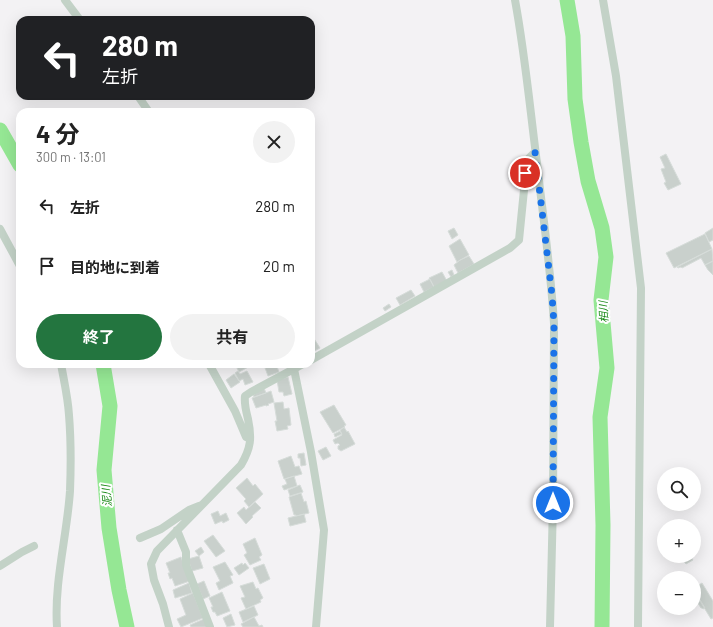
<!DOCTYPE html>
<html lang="ja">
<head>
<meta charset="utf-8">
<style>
	:root { --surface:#fff; --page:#f2f2f2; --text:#222; --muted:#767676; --accent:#23753f }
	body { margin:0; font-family:Barlow,"Noto Sans JP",sans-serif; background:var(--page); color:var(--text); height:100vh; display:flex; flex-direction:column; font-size:15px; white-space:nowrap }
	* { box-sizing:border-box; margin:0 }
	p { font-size:13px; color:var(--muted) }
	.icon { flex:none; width:22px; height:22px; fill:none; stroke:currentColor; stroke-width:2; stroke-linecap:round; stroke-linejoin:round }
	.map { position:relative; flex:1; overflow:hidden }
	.details { position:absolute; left:16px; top:108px; width:299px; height:260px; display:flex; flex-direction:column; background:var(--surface); border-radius:12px; box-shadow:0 4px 16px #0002 }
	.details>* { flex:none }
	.banner { position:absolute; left:16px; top:16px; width:299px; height:84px; border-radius:12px; box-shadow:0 4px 16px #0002; background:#202124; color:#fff; overflow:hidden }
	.buttons { position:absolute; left:657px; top:467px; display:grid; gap:8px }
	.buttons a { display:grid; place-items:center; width:44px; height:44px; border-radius:50%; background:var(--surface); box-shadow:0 4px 16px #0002; font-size:20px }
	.pin { position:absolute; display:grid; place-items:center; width:34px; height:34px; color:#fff; margin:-17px; border:2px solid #fff; border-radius:50%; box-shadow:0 1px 4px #0007 }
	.me { position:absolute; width:44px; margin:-22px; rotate:0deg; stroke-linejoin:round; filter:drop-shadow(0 0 3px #0008) }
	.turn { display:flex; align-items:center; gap:14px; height:84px; padding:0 20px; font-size:18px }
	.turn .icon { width:52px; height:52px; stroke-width:2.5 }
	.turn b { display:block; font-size:28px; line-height:34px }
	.round { display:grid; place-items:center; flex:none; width:42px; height:42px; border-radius:21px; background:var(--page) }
	.head { display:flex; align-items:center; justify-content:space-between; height:68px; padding:0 20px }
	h1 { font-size:24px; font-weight:700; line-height:30px }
	.cta { display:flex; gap:8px; margin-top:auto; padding:8px 20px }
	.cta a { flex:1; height:46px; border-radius:24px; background:var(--accent); color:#fff; font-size:16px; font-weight:700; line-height:46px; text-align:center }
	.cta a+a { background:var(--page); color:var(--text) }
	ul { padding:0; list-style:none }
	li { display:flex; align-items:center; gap:12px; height:60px; padding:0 20px }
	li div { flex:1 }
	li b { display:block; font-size:15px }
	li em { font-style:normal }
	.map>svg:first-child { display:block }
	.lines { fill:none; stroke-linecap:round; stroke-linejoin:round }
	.river { stroke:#95e794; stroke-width:15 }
	.building { fill:#c9d0cc; stroke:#d6dcd9 }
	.street { stroke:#c3d2c7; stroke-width:8 }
	.route { stroke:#1a73e8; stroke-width:7; stroke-dasharray:0 12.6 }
	.labels { text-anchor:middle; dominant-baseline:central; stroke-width:4; stroke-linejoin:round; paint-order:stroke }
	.water-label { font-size:11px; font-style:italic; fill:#178815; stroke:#fff }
</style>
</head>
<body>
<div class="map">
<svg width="713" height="627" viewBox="0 0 713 627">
	<rect width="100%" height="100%" fill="#f3f2f4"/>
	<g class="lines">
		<path class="river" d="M567 0 573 36 575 99 581 142 588 181 602 228 606 257 601 300 607 368 600 417 603 525 602 627
			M0 130 20 165
			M103 364 110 406 104 470 109 528 119 590 127 627"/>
	</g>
	<path class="building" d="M666 154 681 184 668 190 664 183 666 182 661 169 665 168 660 157Z
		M454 228 458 235 452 239 448 231Z
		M713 228V240L709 242 705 233Z
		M705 234 712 249 674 268 666 253Z
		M460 239 469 255 457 262 449 246Z
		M712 249 713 261 705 265 701 258 682 268 681 267 678 268 677 267Z
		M469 256 474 264 458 273 454 265 460 260Z
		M713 261V275L708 270 705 265Z
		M452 270 454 275 451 277 448 272Z
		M442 272 447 281 434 287 429 278Z
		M430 279 434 287 424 292 420 284Z
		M411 290 415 296 400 305 396 298Z
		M389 304 391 307 385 311 383 308Z
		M313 337 320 348 311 353V338Z
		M235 364H252V365L239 372Z
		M266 364H276L279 372 268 376 264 365Z
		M238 371 240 374 247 371 253 382 245 385 243 379 239 381 235 373Z
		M234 374 240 382 231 388 226 380Z
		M288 377 292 394 284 396 283 392H279L277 380Z
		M264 388 266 393 254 397 253 395Z
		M271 391 274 402 268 404 269 405 266 406V405L256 408 252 398Z
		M283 402 284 409 289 408 291 425 287 426 288 429 277 431 275 421H277L274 403Z
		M334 405 346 425 344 426 345 427 333 433 320 412Z
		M344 427 347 432 348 431 355 444 341 451 338 449V446L340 445 338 443 335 444 333 440 342 435 340 430Z
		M340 431 342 434 335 437 334 434Z
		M326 447 331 456 323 460 318 451Z
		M304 453 306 465 301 466 300 458H298V454Z
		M291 456 295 467 299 466 302 474 284 479 278 461Z
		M294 476 297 486 284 490 282 486 287 484 285 479Z
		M247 478 253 486 255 484 263 494 249 507 244 501 246 499 236 488Z
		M300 485 303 492 290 496 288 490Z
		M301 493 304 502 306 501 309 513 296 516V515H294L289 497Z
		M255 502 261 508 252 516 253 517 246 524 237 513 244 507 246 510Z
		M218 511 220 516 226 513 229 520 223 523 222 521 215 524 211 514Z
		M304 514 306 522 290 526 288 518Z
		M213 535 225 551 216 557 204 541Z
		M255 538 262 555 259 557 261 560 250 565 244 555 247 553 243 544Z
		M201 547 204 552 199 556 195 551Z
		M199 556 203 568 192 571 188 559Z
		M181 557 190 581 175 586 172 578 170 579 168 573H170L166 563Z
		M691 557 693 560 686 564 684 561Z
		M225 562 233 575 230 576 233 583 219 590 216 583 220 581 213 567Z
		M242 563 243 565 245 563 249 568 239 575 234 568Z
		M264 564 270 579 260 584 253 568Z
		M204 581 210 596 203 599 197 584Z
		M253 582 256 589 258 588 263 598 260 600 261 602 246 609 241 598 245 597 240 586Z
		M189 583 192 593 175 598 173 590Z
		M702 583 713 601V618L711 619 694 591V588Z
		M222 592 230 611 217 616 215 612H213L211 607H213L209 598Z
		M193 593 203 618 181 627 177 619 186 615 180 599Z
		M696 593 705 608 703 609 702 608H701L694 597Z
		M254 606 258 615 243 622 239 612Z
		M231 614 235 625 227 627 223 618Z
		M254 617 259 626 262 625 263 627H243L241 624Z
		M204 619 208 627H191L190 625Z"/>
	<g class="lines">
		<path class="street" d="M65 0 80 20
			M515 0C525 54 530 109 537 163 543 217 551 271 554 324L553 503 550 627
			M603 0 616 76 641 288 638 627
			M138 96 149 112
			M0 229 20 266
			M311 360 510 248 519 240 527 160 535 152
			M209 364 235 411 246 437 250 438
			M294 369 311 452 324 530 316 627
			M177 530 186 552V565L210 627
			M140 538 161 529 189 510 199 506
			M0 566 22 552 34 546
			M57 627C54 582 67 536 70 491 71 466 71 440 69 415 68 398 64 381 61 364
			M169 627 163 604 154 580 151 564 157 551 241 465C251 448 252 438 248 419 246 411 244 404 245 396L251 392 303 364"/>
	</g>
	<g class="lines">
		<path class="route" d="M525 173 527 160 535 152 552 295 554 324 553 503"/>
	</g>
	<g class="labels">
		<g class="water-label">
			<text transform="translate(603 312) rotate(-93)">相川</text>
			<text transform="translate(106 496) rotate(-95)">泥川</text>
		</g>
	</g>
</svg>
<div class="buttons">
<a><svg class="icon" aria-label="search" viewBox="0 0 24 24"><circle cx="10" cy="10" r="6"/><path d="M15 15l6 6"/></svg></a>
<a>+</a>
<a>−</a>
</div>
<div class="pin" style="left:525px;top:173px;background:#d93025"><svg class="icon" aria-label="arrive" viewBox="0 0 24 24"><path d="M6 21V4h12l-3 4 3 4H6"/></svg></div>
<svg class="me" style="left:553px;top:503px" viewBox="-20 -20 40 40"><circle r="17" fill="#1a73e8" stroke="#fff" stroke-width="3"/><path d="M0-11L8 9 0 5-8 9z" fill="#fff"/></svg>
<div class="banner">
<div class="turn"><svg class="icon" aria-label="left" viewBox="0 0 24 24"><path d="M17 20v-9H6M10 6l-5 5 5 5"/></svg><div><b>280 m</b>左折</div></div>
</div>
<section class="details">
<div class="head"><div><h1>4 分</h1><p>300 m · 13:01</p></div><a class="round"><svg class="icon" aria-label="close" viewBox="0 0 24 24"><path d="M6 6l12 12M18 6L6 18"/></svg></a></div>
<ul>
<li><svg class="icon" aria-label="left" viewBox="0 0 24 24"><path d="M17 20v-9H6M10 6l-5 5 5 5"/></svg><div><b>左折</b></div><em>280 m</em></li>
<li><svg class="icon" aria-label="arrive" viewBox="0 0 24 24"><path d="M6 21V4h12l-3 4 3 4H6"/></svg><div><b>目的地に到着</b></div><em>20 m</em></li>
</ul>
<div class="cta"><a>終了</a><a>共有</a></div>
</section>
</div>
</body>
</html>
